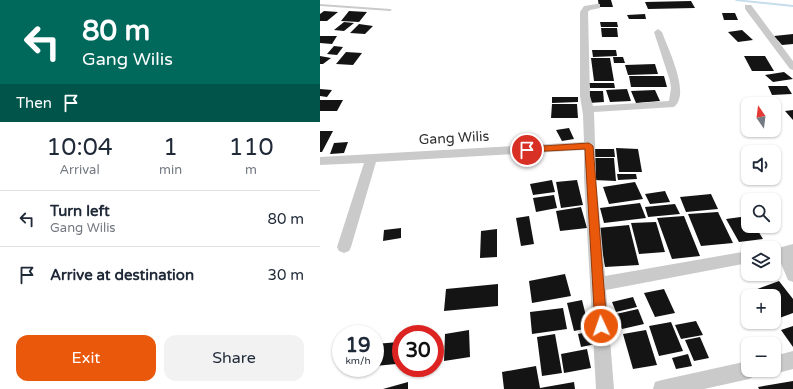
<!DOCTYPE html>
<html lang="en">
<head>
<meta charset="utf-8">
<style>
	:root { --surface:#fff; --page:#f2f2f3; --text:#1f2937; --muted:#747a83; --line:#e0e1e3; --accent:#ea580c }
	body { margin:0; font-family:"Varela Round",sans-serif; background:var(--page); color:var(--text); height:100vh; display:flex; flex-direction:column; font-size:15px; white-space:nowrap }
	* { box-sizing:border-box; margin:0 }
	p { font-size:13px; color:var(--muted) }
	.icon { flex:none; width:22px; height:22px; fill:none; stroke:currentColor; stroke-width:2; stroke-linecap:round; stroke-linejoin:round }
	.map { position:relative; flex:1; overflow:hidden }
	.side { display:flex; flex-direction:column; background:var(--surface); width:320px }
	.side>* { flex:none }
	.top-card { background:#00695c; color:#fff; overflow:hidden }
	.needle { width:26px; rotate:346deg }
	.fabs { position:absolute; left:421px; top:97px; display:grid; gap:8px }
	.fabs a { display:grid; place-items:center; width:40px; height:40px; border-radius:8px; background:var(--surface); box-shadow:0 1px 3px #0004; font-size:20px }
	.speed { position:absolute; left:12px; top:325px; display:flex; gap:8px; font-size:20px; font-weight:700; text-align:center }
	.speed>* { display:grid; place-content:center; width:52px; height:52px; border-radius:50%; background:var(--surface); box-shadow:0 1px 3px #0004; line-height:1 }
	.speed small { font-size:10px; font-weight:400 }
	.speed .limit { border:6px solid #d22; background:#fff; color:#111 }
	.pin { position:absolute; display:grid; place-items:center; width:34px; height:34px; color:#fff; margin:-17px; border:2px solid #fff; border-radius:50%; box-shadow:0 1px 4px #0007 }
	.me { position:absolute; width:44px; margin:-22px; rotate:357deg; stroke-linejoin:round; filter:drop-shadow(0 0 3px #0008) }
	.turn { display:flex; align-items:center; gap:14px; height:84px; padding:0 16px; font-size:18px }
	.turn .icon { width:52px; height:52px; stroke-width:2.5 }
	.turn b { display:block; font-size:28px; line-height:34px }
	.then { display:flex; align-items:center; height:38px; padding:0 16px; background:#0003; gap:8px; font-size:15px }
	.eta { display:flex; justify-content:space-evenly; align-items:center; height:68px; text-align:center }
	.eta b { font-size:24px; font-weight:600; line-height:28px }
	.primary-button { display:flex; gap:8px; margin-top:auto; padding:8px 16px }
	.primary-button a { flex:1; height:46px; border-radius:12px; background:var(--accent); color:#fff; font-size:16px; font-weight:600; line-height:46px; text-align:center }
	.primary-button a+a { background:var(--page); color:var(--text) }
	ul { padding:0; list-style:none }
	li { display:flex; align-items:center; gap:12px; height:56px; padding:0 16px; border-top:1px solid var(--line) }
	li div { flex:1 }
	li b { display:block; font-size:15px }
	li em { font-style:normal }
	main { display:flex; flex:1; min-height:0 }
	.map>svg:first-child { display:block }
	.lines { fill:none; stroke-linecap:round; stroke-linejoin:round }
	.stream { fill:#c5ddec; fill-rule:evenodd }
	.building { fill:#141414 }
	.lane { fill:#cacaca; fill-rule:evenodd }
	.street { fill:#cacaca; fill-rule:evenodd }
	.route { fill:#ea580c; stroke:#983908 }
	.labels { text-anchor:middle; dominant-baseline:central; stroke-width:4; stroke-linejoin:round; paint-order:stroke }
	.street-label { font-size:14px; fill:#2d2d2d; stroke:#fff }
</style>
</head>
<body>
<main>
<section class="side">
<div class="top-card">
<div class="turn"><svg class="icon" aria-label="left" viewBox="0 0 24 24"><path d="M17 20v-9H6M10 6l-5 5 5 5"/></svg><div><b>80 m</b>Gang Wilis</div></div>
<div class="then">Then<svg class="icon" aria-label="arrive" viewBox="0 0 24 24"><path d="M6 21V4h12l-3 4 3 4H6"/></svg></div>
</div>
<div class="eta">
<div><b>10:04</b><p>Arrival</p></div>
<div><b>1</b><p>min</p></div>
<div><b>110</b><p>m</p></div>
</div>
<ul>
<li><svg class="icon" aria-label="left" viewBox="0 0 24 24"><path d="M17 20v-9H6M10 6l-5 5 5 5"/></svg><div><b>Turn left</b><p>Gang Wilis</p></div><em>80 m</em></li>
<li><svg class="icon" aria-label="arrive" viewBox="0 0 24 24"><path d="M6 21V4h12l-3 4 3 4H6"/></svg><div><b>Arrive at destination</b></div><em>30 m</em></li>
</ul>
<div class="primary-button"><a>Exit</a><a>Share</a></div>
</section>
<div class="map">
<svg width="473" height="389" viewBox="0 0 473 389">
	<rect width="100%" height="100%" fill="#fff"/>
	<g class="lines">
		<path class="stream" d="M415 0H424L473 5V7L416 1Z"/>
	</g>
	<path class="building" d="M278 0H291L293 7H279Z
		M371 1 375 8 328 9 325 2Z
		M4 11 18 12 7 21H0V14Z
		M29 11 47 12 39 22 21 21Z
		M402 13H415L418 20H404Z
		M325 14 326 19H309L307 15Z
		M24 22 34 23 24 31 14 30Z
		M280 22H297L298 27H281Z
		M39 24 53 26 45 34 30 33Z
		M281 28H297L298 37H282Z
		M422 30 433 40 418 42 408 32Z
		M473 34V44L462 45 454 36Z
		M0 36H17L12 44 0 43Z
		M14 46 23 47 17 55 7 54Z
		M272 50H296L297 56 273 57Z
		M26 52 42 53 33 65 16 64Z
		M0 56 11 58 3 64H0Z
		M424 56H445L454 71H432Z
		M293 57H303L305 63H294Z
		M271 58H290L294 81H274Z
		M335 64 338 74 308 75 305 65Z
		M464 72 473 79 453 82 445 75Z
		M309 76H344L347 87H311Z
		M269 83H294L295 88H270Z
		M448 86H467L472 94 452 95Z
		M0 89 12 90 7 97 0 96Z
		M307 89 311 101 290 102 286 90Z
		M335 90 340 101 316 103 311 91Z
		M267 91H283L284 102 268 103Z
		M232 97H258V102L232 103Z
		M0 100H23L17 111H0Z
		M232 104H257L258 118H231Z
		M473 110V120L465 111Z
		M249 128 254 139 242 141 236 130Z
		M0 131H13L2 152H0Z
		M28 142 24 153 10 154 14 143Z
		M296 148 318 149 322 172H299Z
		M274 149H294L295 157H274Z
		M273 158H294L296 181 274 180Z
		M297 174H316L317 179 298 180Z
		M232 180 235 192 213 195 210 184Z
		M257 180 263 205 241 208 236 182Z
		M315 182 323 199 289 204 283 187Z
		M345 191 350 202 330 204 325 194Z
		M391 194 398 209 366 212 360 197Z
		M234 195 237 208 216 212 213 198Z
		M320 203 326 218 284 223 280 208Z
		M355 204 360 214 328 217 325 207Z
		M261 207 267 228 240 231 236 211Z
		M398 212 413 243 381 246 368 214Z
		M209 216 214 244 201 246 196 218Z
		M364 216 380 256 352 259 337 218Z
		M428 216V226H435L443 239 419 242 406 219Z
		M336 222 345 252 319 254 311 223Z
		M309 225 319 265 285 267 278 228Z
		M81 228V238L63 241 64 230Z
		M177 229V257L160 258 161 231Z
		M245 274 251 296 212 303 209 281Z
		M459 281 473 299V313L454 320V296H436L432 291Z
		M178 284V306L124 311 126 289Z
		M344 289 355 313 335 317 324 293Z
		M313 297 317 307 296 312 292 302Z
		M262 300 269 328 254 331 247 303Z
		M243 308 247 329 212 334 210 312Z
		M318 309 324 324 302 329 296 314Z
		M376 321 383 335 361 339 355 325Z
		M351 322 363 351 339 356 329 326Z
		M473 326V347L461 330Z
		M149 330 150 357 124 361 125 334Z
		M326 330 337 365 313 369 303 334Z
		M272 331 276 344 261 347 258 334Z
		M235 334 242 373 222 376 217 337Z
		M380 337 389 358 374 361 365 340Z
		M79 342 76 364 55 366V344Z
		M267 349 271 368 244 373 241 354Z
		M368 354 372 366 356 369 352 358Z
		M216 366 220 388 254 382 255 389H184L182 372Z
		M473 381V389H439L438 387Z
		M88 382V389H63Z"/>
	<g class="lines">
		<path class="lane" d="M0 4 70 9 72 10 70 11 0 6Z"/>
		<path class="street" d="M277 4H280V8L270 10 268 12 270 96 273 106 349 101 351 88 350 81 334 32 338 29 342 32C348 49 371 94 354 107L274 112 276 177 285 276 428 251V263L286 290 294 389H276L264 177V150L56 162 31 247 29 251 24 253 19 251 17 247 44 163 0 165V157L264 142 263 115 260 96V12L264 6Z
			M425 5H431L473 61V70L470 69 425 9Z
			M473 244V282L468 280 456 252 458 248Z
			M473 351V369L454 374 448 371 447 370H454V356Z
			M428 361V370H438L435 376 429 379 384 389H333L335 382 342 380Z"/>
	</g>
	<path class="route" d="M269 143 273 146 287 326 285 329 281 331 277 329 275 326 265 149 207 152 202 150 207 147Z"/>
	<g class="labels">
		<g class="street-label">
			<text transform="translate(134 138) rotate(-3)">Gang Wilis</text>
		</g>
	</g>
</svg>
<div class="fabs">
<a><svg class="needle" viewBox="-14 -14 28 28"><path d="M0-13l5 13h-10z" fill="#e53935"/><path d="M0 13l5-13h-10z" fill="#747a83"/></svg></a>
<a><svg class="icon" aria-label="sound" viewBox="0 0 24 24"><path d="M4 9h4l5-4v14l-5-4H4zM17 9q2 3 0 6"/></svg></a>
<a><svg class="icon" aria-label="search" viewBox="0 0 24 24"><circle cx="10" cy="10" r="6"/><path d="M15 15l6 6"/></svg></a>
<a><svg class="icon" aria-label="layers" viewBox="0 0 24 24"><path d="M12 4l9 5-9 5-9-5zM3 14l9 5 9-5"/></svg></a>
<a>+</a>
<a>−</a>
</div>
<div class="speed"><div>19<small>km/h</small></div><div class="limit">30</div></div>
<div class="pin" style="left:207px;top:150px;background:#d93025"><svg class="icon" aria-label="arrive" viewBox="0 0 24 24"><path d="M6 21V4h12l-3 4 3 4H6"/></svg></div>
<svg class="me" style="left:281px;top:326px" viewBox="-20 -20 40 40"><circle r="17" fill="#ea580c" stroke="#fff" stroke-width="3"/><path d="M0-11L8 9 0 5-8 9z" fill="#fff"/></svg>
</div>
</main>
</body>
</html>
